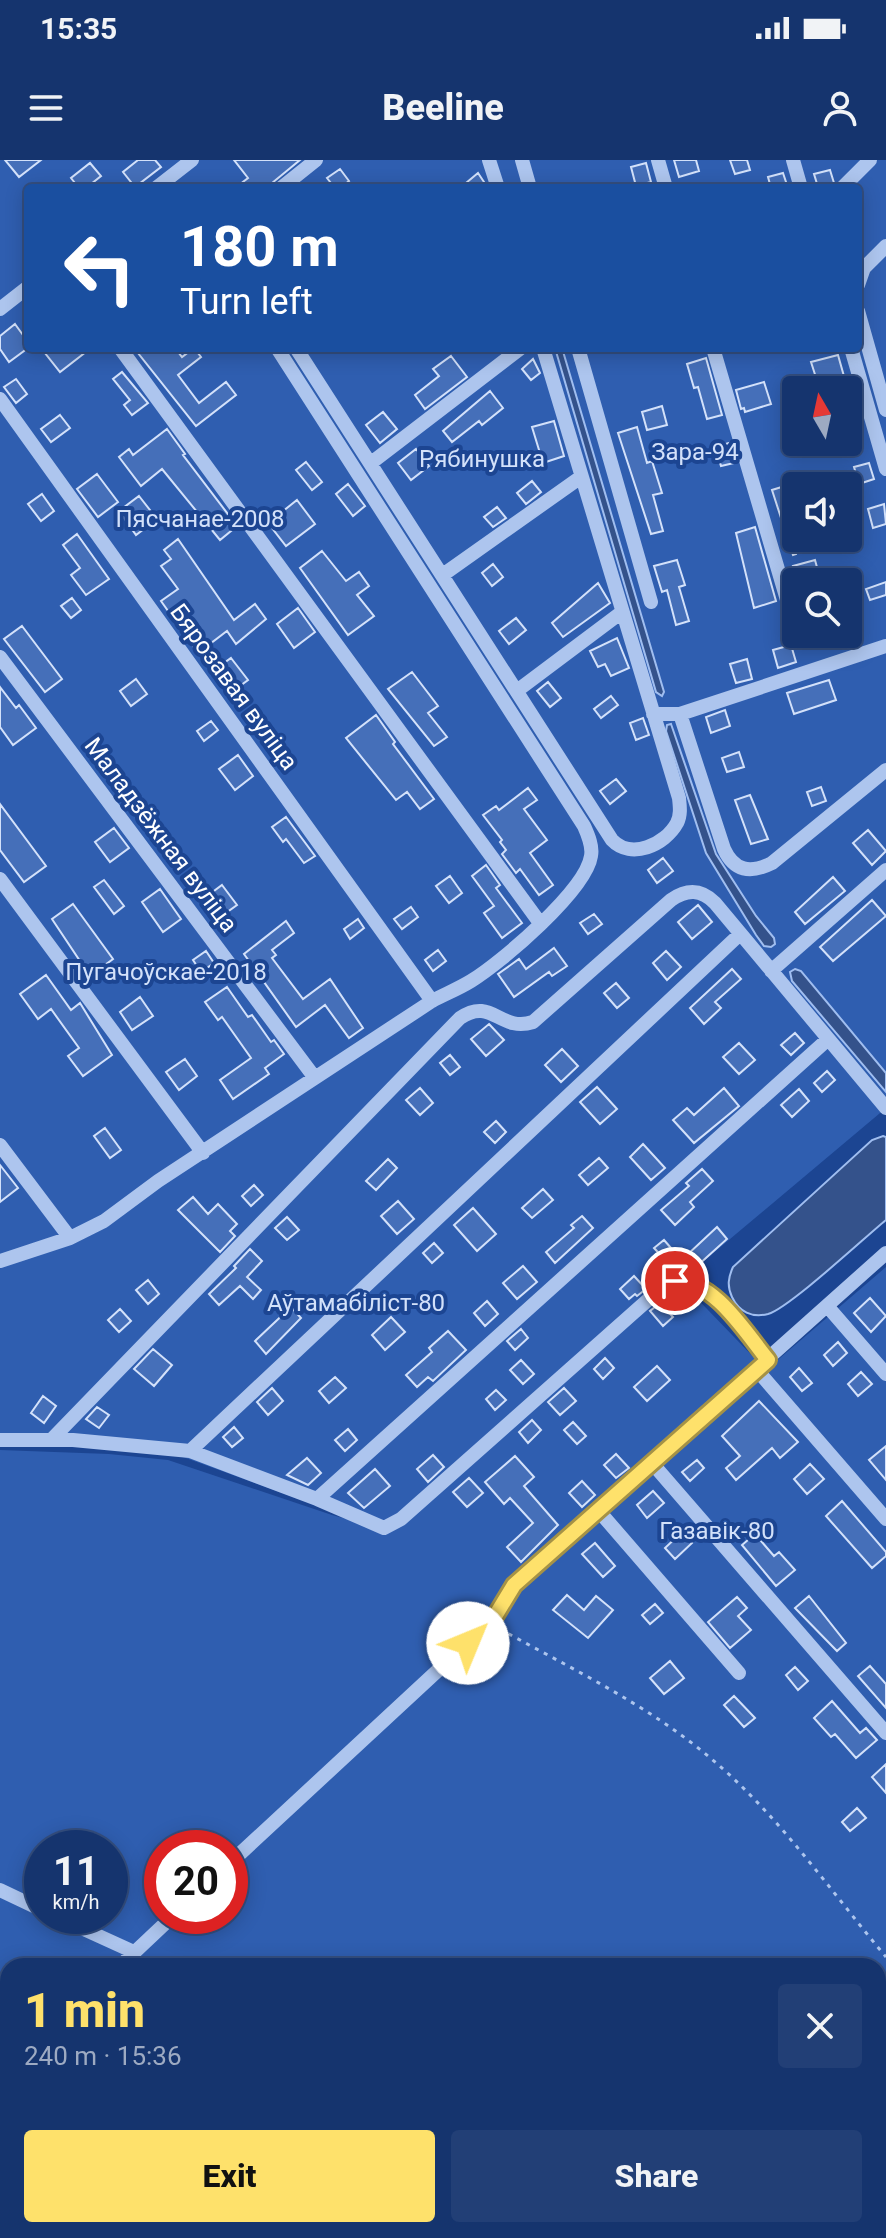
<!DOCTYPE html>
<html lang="en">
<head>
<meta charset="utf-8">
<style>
	:root { --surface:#15346e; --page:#223f76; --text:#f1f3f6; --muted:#9daac2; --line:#344f81; --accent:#fee16b }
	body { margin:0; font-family:Roboto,sans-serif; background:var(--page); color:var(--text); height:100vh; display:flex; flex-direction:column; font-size:30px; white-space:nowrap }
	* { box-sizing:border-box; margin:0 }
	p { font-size:26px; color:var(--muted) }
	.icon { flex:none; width:44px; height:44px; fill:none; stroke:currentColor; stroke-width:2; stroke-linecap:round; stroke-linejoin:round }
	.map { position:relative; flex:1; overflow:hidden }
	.side { position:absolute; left:0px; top:1798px; width:886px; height:280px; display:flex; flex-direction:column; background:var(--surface); border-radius:24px 24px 0 0; box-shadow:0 4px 20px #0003,0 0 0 2px var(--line) }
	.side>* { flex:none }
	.hud { position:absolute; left:24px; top:24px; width:838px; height:168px; border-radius:8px; box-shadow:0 4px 20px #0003,0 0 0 2px var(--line); background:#1a4fa0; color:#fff; overflow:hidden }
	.needle { width:52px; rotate:351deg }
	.buttons { position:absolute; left:782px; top:216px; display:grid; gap:16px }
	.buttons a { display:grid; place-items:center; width:80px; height:80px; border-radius:8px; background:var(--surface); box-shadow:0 4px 20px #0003,0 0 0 2px var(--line); font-size:40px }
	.speed { position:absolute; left:24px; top:1670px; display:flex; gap:16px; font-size:40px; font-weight:700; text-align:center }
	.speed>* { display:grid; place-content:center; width:104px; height:104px; border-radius:50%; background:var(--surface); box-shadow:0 4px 20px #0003,0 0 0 2px var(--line); line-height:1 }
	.speed small { font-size:20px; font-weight:400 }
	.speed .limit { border:12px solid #d22; background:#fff; color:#111 }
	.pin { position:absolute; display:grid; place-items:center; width:68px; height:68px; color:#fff; margin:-34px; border:4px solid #fff; border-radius:50%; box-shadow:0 2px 8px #0007 }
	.me { position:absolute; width:88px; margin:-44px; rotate:45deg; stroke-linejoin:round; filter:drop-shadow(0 0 6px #0008) }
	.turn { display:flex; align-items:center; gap:28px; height:168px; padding:0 24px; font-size:36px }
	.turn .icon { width:104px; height:104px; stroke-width:2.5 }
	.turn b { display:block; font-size:56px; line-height:68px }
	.round { display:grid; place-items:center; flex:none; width:84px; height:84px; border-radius:8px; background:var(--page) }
	.summary { display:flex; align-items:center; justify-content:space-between; height:136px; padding:0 24px }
	h1 { font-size:48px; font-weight:800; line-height:60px; color:var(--accent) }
	.button { display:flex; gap:16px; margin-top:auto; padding:16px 24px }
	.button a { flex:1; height:92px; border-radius:8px; background:var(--accent); color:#111; font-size:32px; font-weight:800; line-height:92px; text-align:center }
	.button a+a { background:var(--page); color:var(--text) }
	.status { display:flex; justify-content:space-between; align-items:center; height:56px; padding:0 40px; background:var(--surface); direction:ltr }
	.status svg { height:22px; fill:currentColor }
	header { display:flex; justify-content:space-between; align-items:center; height:104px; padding:0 24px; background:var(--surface); font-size:36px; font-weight:800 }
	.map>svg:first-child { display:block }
	.green { fill:#2f5eb0; fill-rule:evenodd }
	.water { fill:#34528b; stroke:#a0bef0; stroke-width:2 }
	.building { fill:#456fb9; stroke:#d3e1fa; stroke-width:2 }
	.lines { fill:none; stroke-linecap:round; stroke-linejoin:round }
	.path { stroke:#adc5ee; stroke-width:3; stroke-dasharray:4 6; stroke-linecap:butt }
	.minor { stroke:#adc5ee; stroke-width:14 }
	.route-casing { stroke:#a59246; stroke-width:20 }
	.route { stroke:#fee16b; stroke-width:14 }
	.labels { text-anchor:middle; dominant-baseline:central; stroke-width:8; stroke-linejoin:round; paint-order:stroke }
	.park-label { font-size:24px; fill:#d3e1fa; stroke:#1c4592 }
	.street-label { font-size:24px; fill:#fff; stroke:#1c4592 }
</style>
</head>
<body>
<div class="status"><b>15:35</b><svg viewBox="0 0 49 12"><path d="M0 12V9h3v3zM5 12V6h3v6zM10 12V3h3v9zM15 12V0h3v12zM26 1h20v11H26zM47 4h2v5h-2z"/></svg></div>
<header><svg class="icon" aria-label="menu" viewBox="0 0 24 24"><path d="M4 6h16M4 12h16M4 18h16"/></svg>Beeline<svg class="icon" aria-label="person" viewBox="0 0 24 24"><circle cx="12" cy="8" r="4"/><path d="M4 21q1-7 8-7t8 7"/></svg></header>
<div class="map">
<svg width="886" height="2078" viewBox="0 0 886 2078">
	<rect width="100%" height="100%" fill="#1c4592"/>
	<path class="green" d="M0 0H886V948L680 1121 766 1210 886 1107V2078H0V1290L109 1294 168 1300 332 1355 379 1368 172 1293 0 1281ZM28 28H858V188H28ZM796 230H848V282H796ZM796 326H848V378H796ZM796 422H848V474H796ZM42 1688H110V1756H42ZM162 1688H230V1756H162ZM8 1806H878V2070H8Z"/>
	<path class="water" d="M555 188H562L664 532 662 536 656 532Z
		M671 564 716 694 756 756 774 778 775 784 771 787 764 786 756 775 706 693 666 571 667 565Z
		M795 809 801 811 886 913V932L792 821 790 812Z
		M883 976 886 977V1060C864 1078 789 1148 768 1154 752 1158 739 1152 732 1137 727 1126 728 1118 733 1107L872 980Z"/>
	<path class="building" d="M5 0H41L19 17Z
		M138 0H155L161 7 135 27 123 12Z
		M234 0H300L266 28H235L248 18Z
		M674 0H696L699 11 679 17Z
		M730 0H747L750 10 735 14Z
		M90 3 101 16 86 28H79L71 18Z
		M646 3 651 22 636 26 631 7Z
		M340 9 349 21 340 28H335L327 18Z
		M830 10 834 23 818 27 814 14Z
		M478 13 488 28H460Z
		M783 13 788 28H771L768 17Z
		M15 164 28 182V188L9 202 0 189V176Z
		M41 188H91L60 212Z
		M134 188H175L182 197 194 188 201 197 178 215 199 243 226 222 236 235 196 266Z
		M838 195 847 227 820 230 811 202Z
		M451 196 467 217 425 249 415 235 439 216 433 209Z
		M706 198 722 255 707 259 698 227 694 228 687 204Z
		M533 199 540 213 531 220 522 209Z
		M122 212 148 243 132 255 124 245 130 240 113 219Z
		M16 219 27 234 16 243 4 227Z
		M764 222 771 244 745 252 744 248 741 249 736 230Z
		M490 231 503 248 482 265 479 261 452 282 443 271Z
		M662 246 667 265 647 270 642 252Z
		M383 252 397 269 380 283 366 265Z
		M60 255 70 268 51 282 41 269Z
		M554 261 564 296 543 303 532 267Z
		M637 267 647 303 652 301 662 333 653 335 663 371 651 374 618 273Z
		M167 269 185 294 183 295 237 366 220 380 162 309 141 326 119 297 129 289 133 295Z
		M729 283 734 303 721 306 715 287Z
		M416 289 429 306 411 320 398 303Z
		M306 302 322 322 312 330 296 310Z
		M869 303 874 319 859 324 854 307Z
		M97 314 118 342 98 357 77 329Z
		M532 321 541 332 526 344 517 333Z
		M348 324 365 346 353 356 336 334Z
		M788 325 796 355V394L793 395 772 330Z
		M42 334 54 351 41 361 28 344Z
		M139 336 157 359 136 375 119 351Z
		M297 340 315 364 286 386 268 363Z
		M884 344 886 364 873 368 868 349Z
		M497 347 506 358 493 367 484 357Z
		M755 367 776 441 754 448 736 373Z
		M77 374 109 419 86 435 71 415 80 408 63 385Z
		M178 379 234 460 255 444 266 459 236 484 227 471 198 493 161 441 178 429 161 406 171 399 164 390Z
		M322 391 346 421 359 412 369 426 357 435 374 456 348 475 300 408Z
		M677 400 685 425 679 427 689 461 676 465 667 430 662 432 654 406Z
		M815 400 821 422H798L793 406Z
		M493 404 503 417 492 426 482 413Z
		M886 422V435L870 440 866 429Z
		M598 423 610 443 563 477 552 463Z
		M72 438 81 450 71 458 61 446Z
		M298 448 315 472 294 488 277 464Z
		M516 458 526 470 509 484 499 471Z
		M22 466 62 519 45 532 4 479Z
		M617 478 629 508 611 516 605 504 598 507 590 491Z
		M791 485 796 502 778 508 773 490Z
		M231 498 248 520 229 534 213 511Z
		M747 499 752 519 736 523 730 504Z
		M412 512 438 546 428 553 447 577 434 586 388 529Z
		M136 519 147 534 131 546 120 531Z
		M829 520 836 540 794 554 787 533Z
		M548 522 561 538 550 547 537 531Z
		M0 527 16 548 19 545 36 568 13 585 0 567Z
		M611 536 618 545 601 558 594 549Z
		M725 550 730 566 711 573 706 557Z
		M376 555 395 582 393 584 434 639 420 649 407 632 396 640 346 578Z
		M643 558 649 575 636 580 630 563Z
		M211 561 218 570 204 581 197 571Z
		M739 592 744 607 727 612 722 598Z
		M238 595 253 616 235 630 219 609Z
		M616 619 626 631 610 644 600 631Z
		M821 627 826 641 812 646 807 632Z
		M528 628 537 640 524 649 547 680 530 693 553 725 539 735 520 709 516 713 502 694 506 690 500 682 502 680 483 655 496 646 499 650Z
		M750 635 768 679 751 684 735 640Z
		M0 644 46 706 24 722 0 690Z
		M286 657 315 696 304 703 286 679 283 682 272 667Z
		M114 668 129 688 110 702 95 682Z
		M868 670 886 691 872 705 853 683Z
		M663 698 673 711 657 723 648 710Z
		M486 705 500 725 496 728 522 763 502 778 484 753 494 746 472 716Z
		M450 716 462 733 449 743 436 726Z
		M833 717 845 731 805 764 795 752Z
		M104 720 124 746 114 754 94 727Z
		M222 725 237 745 216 760 202 740Z
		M160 729 181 759 163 772 142 742Z
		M872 740 886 756 833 801 820 787Z
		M73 744 113 799 90 816 52 759Z
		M698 745 712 762 692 779 678 762Z
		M411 747 418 757 402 769 394 759Z
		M594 754 602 764 588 774 580 763Z
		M358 759 364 768 350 779 344 769Z
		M286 761 294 773 272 790 276 795 272 798 303 839 330 819 363 868 349 878 325 845 296 867 244 794Z
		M554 788 567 806 552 816 549 812 514 837 498 814 519 799 526 809Z
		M438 790 446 801 433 811 425 800Z
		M206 791 214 803 201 812 193 800Z
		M666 791 681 807 667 820 653 803Z
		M732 809 741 819 715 842 721 848 704 864 690 848Z
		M46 815 71 850 80 843 112 895 83 916 68 896 79 888 51 849 38 859 20 834Z
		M616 823 629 838 617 848 604 833Z
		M227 827 248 857 252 855 271 882 274 880 284 894 265 908 269 914 233 939 220 920 251 898 222 857 218 860 205 842Z
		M140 837 153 856 132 870 120 852Z
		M489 864 504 880 486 896 471 879Z
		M795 873 804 883 791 895 781 885Z
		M739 883 755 900 739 914 723 897Z
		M562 889 578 906 561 922 545 905Z
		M450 895 460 907 450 915 440 903Z
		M185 899 197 916 179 930 166 912Z
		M827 911 835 920 822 932 814 923Z
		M597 927 617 949 600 964 580 942Z
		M420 928 433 943 420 955 406 940Z
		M724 928 739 946 694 983 673 960 687 948 694 955Z
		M799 929 809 941 792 957 781 945Z
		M496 961 506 972 495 983 484 972Z
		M105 968 121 990 110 998 94 976Z
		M643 984 665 1008 651 1020 630 997Z
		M599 998 608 1008 588 1025 579 1015Z
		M388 999 397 1008 376 1030 366 1021Z
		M0 1005 18 1028 0 1042Z
		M702 1009 713 1021 690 1042 694 1047 675 1065 661 1050 689 1026 686 1023Z
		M254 1025 263 1035 251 1046 242 1036Z
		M543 1029 553 1040 532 1058 522 1048Z
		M193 1037 208 1054 218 1044 237 1064 230 1071 235 1076 220 1092 178 1050Z
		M398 1041 414 1059 397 1074 381 1056Z
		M473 1048 496 1074 477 1091 454 1065Z
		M582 1056 593 1068 555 1103 546 1092 574 1068 571 1065Z
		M287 1057 299 1070 287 1080 275 1068Z
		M717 1067 727 1079 697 1106 687 1095Z
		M664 1080 678 1096 669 1104 654 1088Z
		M434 1083 443 1093 432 1103 423 1093Z
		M250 1089 262 1101 247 1117 261 1130 253 1139 240 1126 219 1145 209 1134 236 1108 234 1106Z
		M523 1106 537 1122 517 1139 503 1123Z
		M634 1116 646 1129 637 1136 635 1134 629 1139 620 1129Z
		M148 1120 159 1134 148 1144 136 1130Z
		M870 1138 886 1156 871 1172 854 1153Z
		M487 1141 498 1154 485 1166 474 1153Z
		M660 1143 673 1157 663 1166 650 1151Z
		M291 1147 301 1158 266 1194 255 1181Z
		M120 1149 131 1161 119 1172 108 1160Z
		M391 1157 405 1172 385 1190 372 1175Z
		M521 1169 528 1178 515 1190 507 1181Z
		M448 1171 466 1190 433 1221 428 1217 417 1227 406 1215 432 1192 429 1188Z
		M838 1182 847 1193 833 1206 824 1195Z
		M153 1189 172 1205 154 1226 134 1209Z
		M605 1198 614 1208 603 1219 594 1209Z
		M521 1200 534 1214 523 1224 510 1210Z
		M657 1206 670 1220 647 1241 634 1227Z
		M799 1208 812 1223 802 1231 790 1217Z
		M861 1212 872 1224 858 1236 848 1224Z
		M335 1217 346 1228 329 1243 319 1231Z
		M272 1228 283 1241 268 1255 257 1242Z
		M564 1228 576 1241 560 1255 548 1242Z
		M496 1230 506 1240 495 1250 486 1239Z
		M43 1236 56 1246 44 1263 31 1253Z
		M759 1241 798 1282 780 1298 772 1288 736 1320 726 1308 740 1296 722 1276Z
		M97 1247 109 1255 99 1268 86 1259Z
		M532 1260 541 1270 528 1283 519 1272Z
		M573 1262 586 1276 577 1284 564 1270Z
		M234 1267 243 1278 232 1287 223 1277Z
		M348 1269 357 1280 345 1291 335 1280Z
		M886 1286V1320L869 1300Z
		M616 1294 629 1308 616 1318 604 1305Z
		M433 1295 444 1307 428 1322 417 1309Z
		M515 1296 534 1317 524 1326 558 1365 521 1402 507 1387 533 1363 510 1338 504 1344 485 1322Z
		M307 1298 321 1313 308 1325 287 1315Z
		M697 1300 704 1308 690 1321 682 1312Z
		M810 1304 824 1319 807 1334 794 1319Z
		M375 1309 390 1326 364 1348 348 1333Z
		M469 1318 483 1333 467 1347 453 1332Z
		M582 1321 595 1335 582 1347 569 1333Z
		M653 1331 664 1343 647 1358 637 1345Z
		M842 1341 886 1392V1396L872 1408 826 1356Z
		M682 1372 692 1383 675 1399 665 1388Z
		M755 1374 774 1396 779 1392 795 1410 776 1426 742 1385Z
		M595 1383 615 1406 603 1417 582 1394Z
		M567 1435 584 1450 596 1436 613 1450 588 1478 553 1450Z
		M809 1436 846 1483 837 1491 795 1448Z
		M737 1437 747 1448 738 1456 751 1470 730 1488 708 1462Z
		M655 1444 663 1453 650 1464 642 1455Z
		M670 1501 684 1518 664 1534 650 1518Z
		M870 1506 886 1524V1548L858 1516Z
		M795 1507 808 1521 798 1530 786 1515Z
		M734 1536 755 1558 744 1567 724 1545Z
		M832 1541 860 1573 866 1568 877 1580 856 1598 835 1574 831 1577 814 1558Z
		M886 1604V1633L872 1617Z
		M857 1648 866 1658 850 1671 842 1662Z"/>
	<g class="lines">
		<path class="path" d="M500 1469C570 1508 646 1544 708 1596 777 1653 829 1729 886 1797
			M367 2070 371 2078"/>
		<path class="minor" d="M489 0 498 28
			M522 0 530 28
			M658 0 666 28
			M793 0 801 28
			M156 28 192 0
			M281 28 316 0
			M842 28 870 0
			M858 125 864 108 886 86
			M0 149 28 127
			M858 151 886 250
			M120 188 540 763
			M296 188 612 680C631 700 665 685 677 663 681 655 680 647 679 638L543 188
			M578 188 651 442
			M713 188 787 440
			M851 188 886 309
			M0 239 432 841
			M371 303 521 188
			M444 414 581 317
			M0 497 315 918
			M518 530 622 452
			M653 554H680L886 486
			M680 554 724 689C734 711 750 714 772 703L886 610
			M0 719 203 993
			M771 811 886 710
			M0 985 70 1078
			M0 1101 70 1078 104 1061 158 1021 432 841C445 834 458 829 471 821 501 803 586 730 591 696 593 686 588 675 584 666L277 188
			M828 1147 886 1214
			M757 1210 886 1359
			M52 1279 460 858C492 836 500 873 533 862L671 740C687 729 701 729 715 743L886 948
			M0 1280H73L190 1291 317 1339 384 1368 401 1359 667 1123C709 1111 744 1172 768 1200
			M190 1291 739 775
			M652 1303 886 1573
			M317 1339 827 880
			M598 1350 739 1513
			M230 1703 489 1463 514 1425 886 1093
			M0 1730 42 1750
			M55 1756 134 1792
			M120 1806 173 1756
			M0 1921 8 1913
			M0 2033 8 2032
			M675 2070 728 2078"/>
	</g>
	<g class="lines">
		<g class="route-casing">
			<path id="route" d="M468 1483 494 1458 514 1425 768 1200C745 1172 714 1120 675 1121"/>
		</g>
		<use href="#route" class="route"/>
	</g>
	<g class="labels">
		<g class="park-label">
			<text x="695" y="292">Зара-94</text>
			<text x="482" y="299">Рябинушка</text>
			<text x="200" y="359">Пясчанае-2008</text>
			<text x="166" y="812">Пугачоўскае-2018</text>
			<text x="356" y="1143">Аўтамабіліст-80</text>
			<text x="717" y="1371">Газавік-80</text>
		</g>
		<g class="street-label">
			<text transform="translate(234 527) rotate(54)">Бярозавая вуліца</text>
			<text transform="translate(161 675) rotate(53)">Маладзёжная вуліца</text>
		</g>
	</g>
</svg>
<div class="buttons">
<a><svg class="needle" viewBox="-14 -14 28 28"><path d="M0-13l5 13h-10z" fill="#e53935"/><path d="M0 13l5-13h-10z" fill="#9daac2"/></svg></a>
<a><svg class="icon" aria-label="sound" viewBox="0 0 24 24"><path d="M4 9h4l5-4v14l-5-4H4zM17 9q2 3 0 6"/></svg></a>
<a><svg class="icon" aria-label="search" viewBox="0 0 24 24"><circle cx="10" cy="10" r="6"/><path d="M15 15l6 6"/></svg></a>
</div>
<div class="speed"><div>11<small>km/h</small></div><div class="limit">20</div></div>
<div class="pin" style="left:675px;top:1121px;background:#d93025"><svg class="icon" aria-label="arrive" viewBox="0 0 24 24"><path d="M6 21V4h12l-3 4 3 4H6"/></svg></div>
<svg class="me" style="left:468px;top:1483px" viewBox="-20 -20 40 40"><circle r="19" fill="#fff"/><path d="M0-13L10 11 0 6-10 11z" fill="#fee16b"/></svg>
<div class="hud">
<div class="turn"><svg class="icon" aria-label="left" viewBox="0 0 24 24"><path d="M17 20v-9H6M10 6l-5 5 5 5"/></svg><div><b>180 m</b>Turn left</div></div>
</div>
<section class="side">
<div class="summary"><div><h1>1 min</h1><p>240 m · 15:36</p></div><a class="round"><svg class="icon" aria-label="close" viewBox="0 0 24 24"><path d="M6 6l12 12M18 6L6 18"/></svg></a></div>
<div class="button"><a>Exit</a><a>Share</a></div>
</section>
</div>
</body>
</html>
